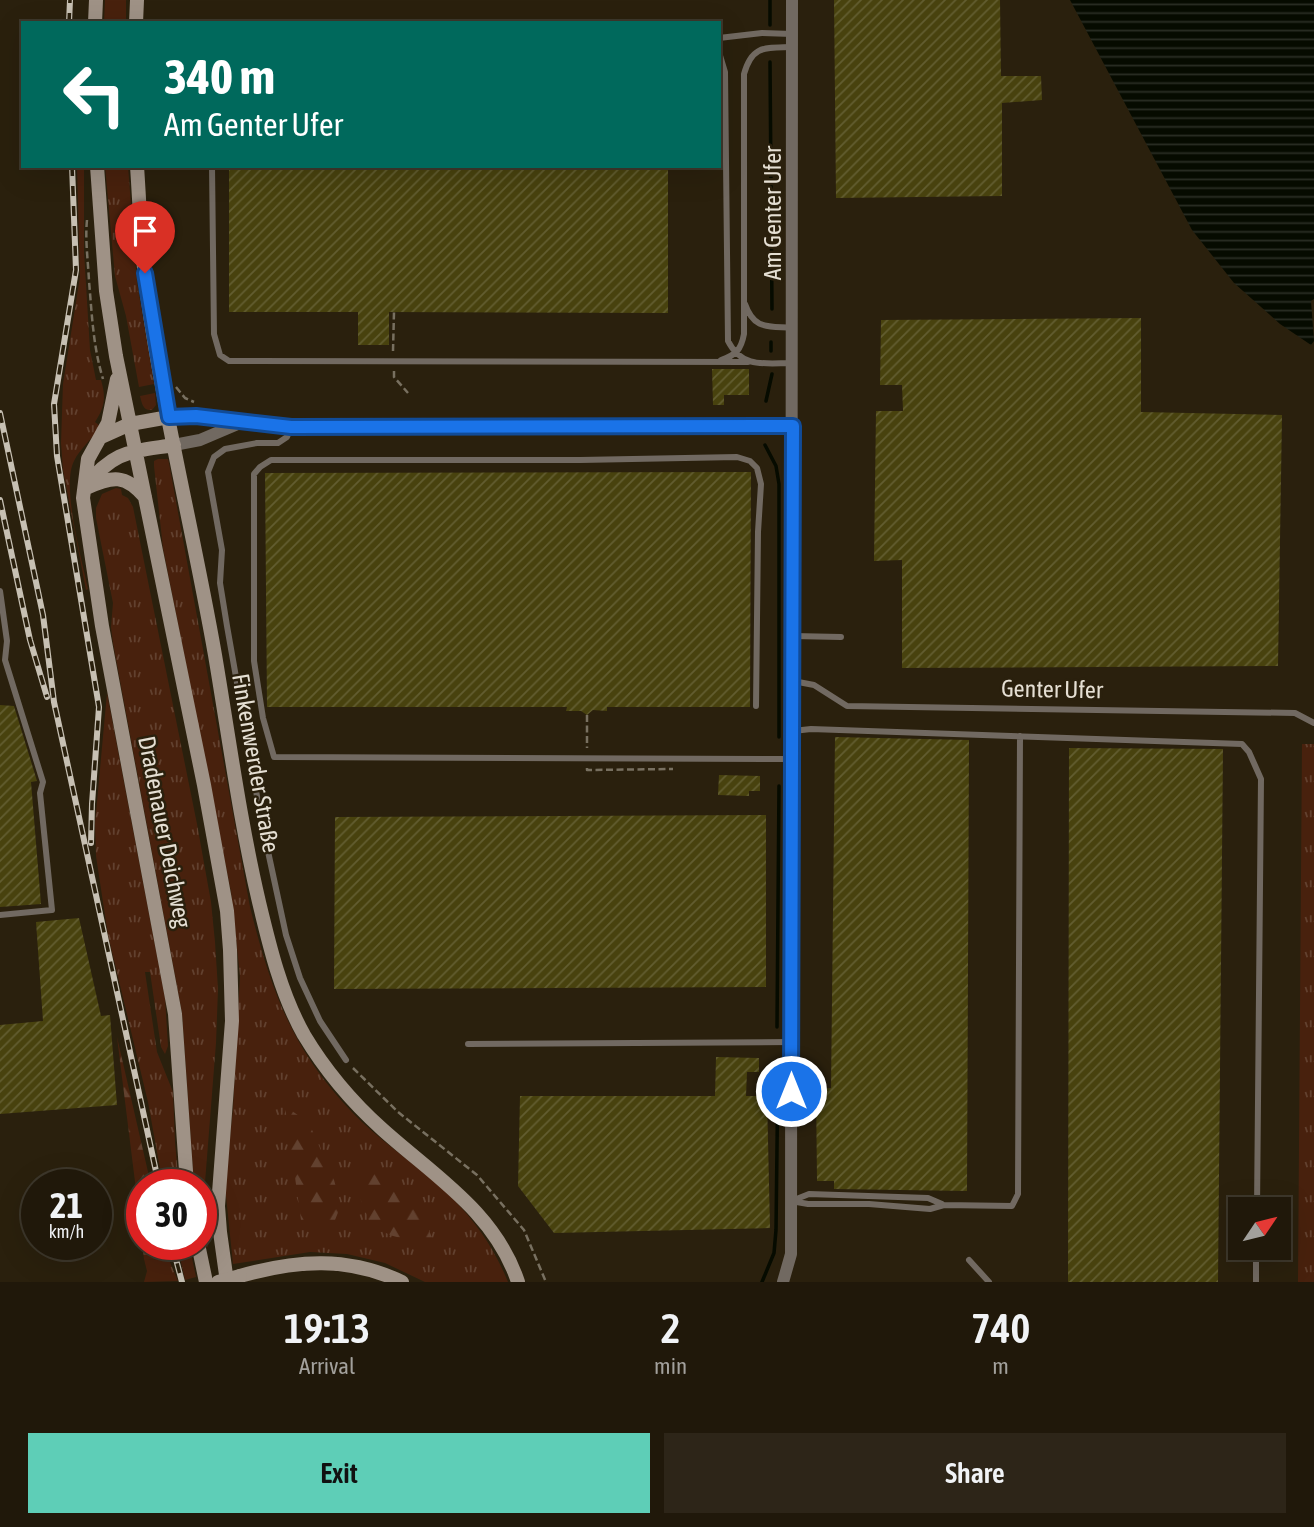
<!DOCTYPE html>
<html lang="en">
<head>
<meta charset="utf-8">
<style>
	:root { --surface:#20180a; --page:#2d2518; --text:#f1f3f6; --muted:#a2a09c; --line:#3d372b; --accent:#5eceb7 }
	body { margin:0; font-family:"Asap Condensed",sans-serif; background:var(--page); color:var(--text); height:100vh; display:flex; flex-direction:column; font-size:26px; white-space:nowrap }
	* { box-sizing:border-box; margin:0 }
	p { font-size:23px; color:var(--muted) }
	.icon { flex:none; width:38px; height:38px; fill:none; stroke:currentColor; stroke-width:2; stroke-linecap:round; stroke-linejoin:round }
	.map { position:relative; height:1282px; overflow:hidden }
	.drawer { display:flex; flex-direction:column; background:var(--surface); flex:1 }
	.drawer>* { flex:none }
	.hud { position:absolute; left:21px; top:21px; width:700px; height:147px; border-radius:0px; box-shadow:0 7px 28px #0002,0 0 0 2px var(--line); background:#00695c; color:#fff; overflow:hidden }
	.needle { width:46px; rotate:55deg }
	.buttons { position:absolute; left:1228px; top:1197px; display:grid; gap:14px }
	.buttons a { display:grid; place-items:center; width:63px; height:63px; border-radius:0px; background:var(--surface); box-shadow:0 7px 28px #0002,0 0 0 2px var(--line); font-size:35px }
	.speed { position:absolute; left:21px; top:1169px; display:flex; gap:14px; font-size:35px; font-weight:700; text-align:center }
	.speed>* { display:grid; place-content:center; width:91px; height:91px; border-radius:50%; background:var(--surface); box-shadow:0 7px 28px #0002,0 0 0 2px var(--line); line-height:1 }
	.speed small { font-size:18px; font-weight:400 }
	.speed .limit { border:10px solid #d22; background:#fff; color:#111 }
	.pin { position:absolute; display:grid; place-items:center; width:60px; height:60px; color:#fff; margin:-72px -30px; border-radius:50% 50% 50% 0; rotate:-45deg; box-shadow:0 0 7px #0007 }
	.pin .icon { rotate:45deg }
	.me { position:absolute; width:77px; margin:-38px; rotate:0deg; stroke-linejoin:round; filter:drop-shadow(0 0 5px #0008) }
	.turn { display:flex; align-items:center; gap:24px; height:147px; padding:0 28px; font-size:32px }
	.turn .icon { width:91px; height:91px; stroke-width:2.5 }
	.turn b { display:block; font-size:49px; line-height:60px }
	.eta { display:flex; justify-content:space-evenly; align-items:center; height:119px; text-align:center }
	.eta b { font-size:42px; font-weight:600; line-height:49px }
	.action { display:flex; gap:14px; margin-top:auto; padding:14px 28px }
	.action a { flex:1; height:80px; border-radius:0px; background:var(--accent); color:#111; font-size:28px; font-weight:600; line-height:80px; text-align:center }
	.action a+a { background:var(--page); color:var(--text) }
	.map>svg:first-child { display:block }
	.grass { fill:url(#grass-tufts) }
	.forest { fill:url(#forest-firs) }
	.water { fill:url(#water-rules) }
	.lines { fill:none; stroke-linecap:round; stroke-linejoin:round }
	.stream { stroke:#060b00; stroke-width:3.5 }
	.building { fill:url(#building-hatch) }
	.path { stroke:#787060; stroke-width:2.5; stroke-dasharray:7 3.5; stroke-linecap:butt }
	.service { stroke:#716961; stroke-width:6 }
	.minor { stroke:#716961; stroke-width:12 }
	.secondary { stroke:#9f9286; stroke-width:14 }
	.rail-casing { stroke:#c7c0b3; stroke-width:6 }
	.rail { stroke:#2a200d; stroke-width:3.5; stroke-dasharray:10; stroke-linecap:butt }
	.secondary-bridge { stroke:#9f9286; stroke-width:14 }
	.route-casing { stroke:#114b97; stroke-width:18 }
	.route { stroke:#1a73e8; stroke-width:12 }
	.labels { text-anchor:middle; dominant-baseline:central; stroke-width:5; stroke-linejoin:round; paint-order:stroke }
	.street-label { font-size:24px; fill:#e5dfd3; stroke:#2a200d }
</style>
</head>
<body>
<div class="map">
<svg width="1314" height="1282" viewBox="0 0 1314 1282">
	<defs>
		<pattern id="grass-tufts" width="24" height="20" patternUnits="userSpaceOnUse" patternTransform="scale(1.75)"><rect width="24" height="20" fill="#48210d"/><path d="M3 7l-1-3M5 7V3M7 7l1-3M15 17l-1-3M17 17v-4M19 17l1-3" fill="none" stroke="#62412f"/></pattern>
		<pattern id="forest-firs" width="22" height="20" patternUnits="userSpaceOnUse" patternTransform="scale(1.75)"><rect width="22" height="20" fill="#48210d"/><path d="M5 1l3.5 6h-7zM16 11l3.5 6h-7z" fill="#62412f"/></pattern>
		<pattern id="water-rules" width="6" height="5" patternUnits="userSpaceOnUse" patternTransform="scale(1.75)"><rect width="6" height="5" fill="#060b00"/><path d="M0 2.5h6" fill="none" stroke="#2a2e24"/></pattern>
		<pattern id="building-hatch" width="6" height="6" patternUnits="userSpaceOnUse" patternTransform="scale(1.75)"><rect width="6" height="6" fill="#48420e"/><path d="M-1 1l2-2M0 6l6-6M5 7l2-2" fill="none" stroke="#625d30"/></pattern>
	</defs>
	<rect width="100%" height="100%" fill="#2a200d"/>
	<path class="grass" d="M105 0H126V23H104Z
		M77 166H84V252L90 350 96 380H101C106 397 105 407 95 422L100 426C93 439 80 448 74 461 61 486 82 560 88 589L86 590 63 470 61 443 63 384 80 277Z
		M105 166H128L137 283 154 384 139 387 126 316 115 276Z
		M155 393 156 405 152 410C143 411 142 404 140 396Z
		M158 459H168L169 463 250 907C272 995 295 1057 362 1122 390 1149 425 1170 452 1198 477 1223 495 1250 508 1282H425L385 1263 347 1254 310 1252 233 1264 225 1186 233 1109 240 976 231 892 163 548 154 466V461Z
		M116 488 121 489 122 495 128 498 133 507 197 824 211 902 215 942 218 989 216 1043 204 1195 208 1247 204 1248 201 1234V1185H194L182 1013 113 643 111 627 113 603 96 518V508L102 494Z
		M107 693 165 998 168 1046 165 1054 161 1047 150 972H145L157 1052 173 1092 175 1142 179 1185H163L148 1102 108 935 96 856 95 824Z
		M1302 744H1314V1282H1298Z
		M177 1244H189L196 1277 185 1280Z
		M144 1259 169 1260 178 1281 144 1282 147 1271Z"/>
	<path class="forest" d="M117 1037 151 1185H142V1238Z
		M285 1106 309 1123 334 1180 341 1205 333 1225 301 1220Z
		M367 1166 425 1220 434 1243C405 1239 375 1239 364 1208 359 1196 356 1188 357 1175Z
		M142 1244H165L169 1260 144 1259Z"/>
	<path class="water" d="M1070 0H1314V299L1311 301 1314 341 1311 345 1280 324 1234 283 1192 230Z"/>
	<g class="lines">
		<path class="stream" d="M770 25V0
			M770 62 772 309
			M771 351V342
			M766 401 772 374
			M765 445 776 466 779 484V737
			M777 1027 779 786
			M762 1282 774 1253 776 1230 778 1065"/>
	</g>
	<path class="building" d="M834 0H1000L1001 76H1041L1042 100 1002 103V196L836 198Z
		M229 166H668V313L389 312V345H358V312H229Z
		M1141 318V412L1282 415 1278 666 902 668V560L874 561 876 411H903L902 385H880L881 320Z
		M712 369H749V395H724V405H713Z
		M751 472 750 707H607V711L593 710 587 715 581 711H566L567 707H267L265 473Z
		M0 705 14 706 37 781 31 782 41 904 0 907Z
		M835 737 969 740 967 1191 834 1189V1181H817L816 1089 831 1088Z
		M1069 748 1223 749 1218 1282H1068Z
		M719 775 760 776V791H749V796L718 795Z
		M766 815V987L334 989 335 817Z
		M79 918 101 1016 110 1015 117 1105 0 1114V1025L43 1021 36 922Z
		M716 1057 759 1058V1072H747L746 1096H767L770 1228 554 1233 518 1186 520 1096H715Z"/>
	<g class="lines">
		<path class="path" d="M87 220C85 240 88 260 89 281 92 315 93 346 103 379
			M393 351 394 312
			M394 371V377L408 393
			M176 387 185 398 194 402
			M587 715V748
			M587 768V770L673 769
			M353 1068 398 1112 477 1175 524 1230 546 1282"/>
		<path class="service" d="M719 38 762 33 792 34
			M719 52 725 72 728 341C742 369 766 363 793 363
			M212 166 214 334 220 355 229 361 748 362
			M745 304C754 330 768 326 792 328
			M721 360C736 355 741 350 744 334V74C752 45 765 48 791 47
			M291 427 287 437 278 443H257L225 449 214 457 208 472 222 550 220 583 227 626 261 819 286 935 300 978 320 1021 346 1060
			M0 591 7 641 5 660 43 782 40 793 52 910 0 915
			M793 636 841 637
			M793 681 814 685 847 706 1295 713 1314 723
			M756 706 758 532 761 484 757 468 750 461 737 457 580 460H271L260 467 254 474V661L263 718 274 757 791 759
			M793 731 811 729 1242 744 1249 752 1261 779 1257 1209
			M468 1044 791 1042
			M794 1200 809 1194 928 1198 942 1204
			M791 1201 808 1204H869L930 1209 944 1205 1012 1206 1018 1194 1020 736
			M969 1260 989 1282
			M1256 1282V1248"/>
		<path class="minor" d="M169 417 196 416 291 427H793
			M174 445 200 440 240 423
			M783 1282 791 1254 792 0"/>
		<path class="secondary" d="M95 23 96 0
			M136 23 137 0
			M97 166 106 291 116 356 204 785 227 911 230 950 232 1021 218 1206 220 1232 227 1282
			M137 166C140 209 141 252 147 294 164 416 194 535 215 655 229 738 240 821 259 902 270 948 281 994 304 1035 325 1070 352 1102 382 1129 434 1176 495 1212 518 1282
			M117 379 108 423 88 459 83 498 102 626 175 1014 187 1185
			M101 437 130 424 169 417
			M85 487C114 450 130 452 174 445
			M86 488C113 476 125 474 145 497
			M198 1244 206 1282
			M240 1276C296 1260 348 1256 402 1282"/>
		<g class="rail-casing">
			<path id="rail" d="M69 23 70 0
				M72 166 76 270 54 404 57 456 99 707 92 804 91 843
				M0 413 43 615 54 702 159 1185
				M0 500 30 640 47 697
				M172 1244 182 1282"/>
		</g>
		<use href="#rail" class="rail"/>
		<path class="secondary-bridge" d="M218 1282 240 1276"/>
	</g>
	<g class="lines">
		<g class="route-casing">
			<path id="route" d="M145 273 169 417 196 416 291 427 793 426 791 1091"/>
		</g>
		<use href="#route" class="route"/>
	</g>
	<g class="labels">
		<g class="street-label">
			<text transform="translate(772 213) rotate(-90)">Am Genter Ufer</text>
			<text transform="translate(1052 689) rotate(1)">Genter Ufer</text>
			<text transform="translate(256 763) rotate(80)">Finkenwerder Straße</text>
			<text transform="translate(165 832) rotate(79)">Dradenauer Deichweg</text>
		</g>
	</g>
</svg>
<div class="buttons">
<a><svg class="needle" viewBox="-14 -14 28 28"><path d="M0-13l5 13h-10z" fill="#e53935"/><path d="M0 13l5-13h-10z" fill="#a2a09c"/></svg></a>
</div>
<div class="speed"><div>21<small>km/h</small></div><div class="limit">30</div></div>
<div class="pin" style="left:145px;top:273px;background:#d93025"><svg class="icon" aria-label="arrive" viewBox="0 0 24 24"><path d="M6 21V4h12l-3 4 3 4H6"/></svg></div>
<svg class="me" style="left:791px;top:1091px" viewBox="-20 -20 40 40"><circle r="17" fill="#1a73e8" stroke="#fff" stroke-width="3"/><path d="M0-11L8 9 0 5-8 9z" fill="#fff"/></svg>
<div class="hud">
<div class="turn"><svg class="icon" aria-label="left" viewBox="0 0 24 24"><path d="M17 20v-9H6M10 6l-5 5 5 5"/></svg><div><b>340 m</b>Am Genter Ufer</div></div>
</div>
</div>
<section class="drawer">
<div class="eta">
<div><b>19:13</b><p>Arrival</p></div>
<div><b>2</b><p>min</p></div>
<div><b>740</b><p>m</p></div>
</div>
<div class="action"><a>Exit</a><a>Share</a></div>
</section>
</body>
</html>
